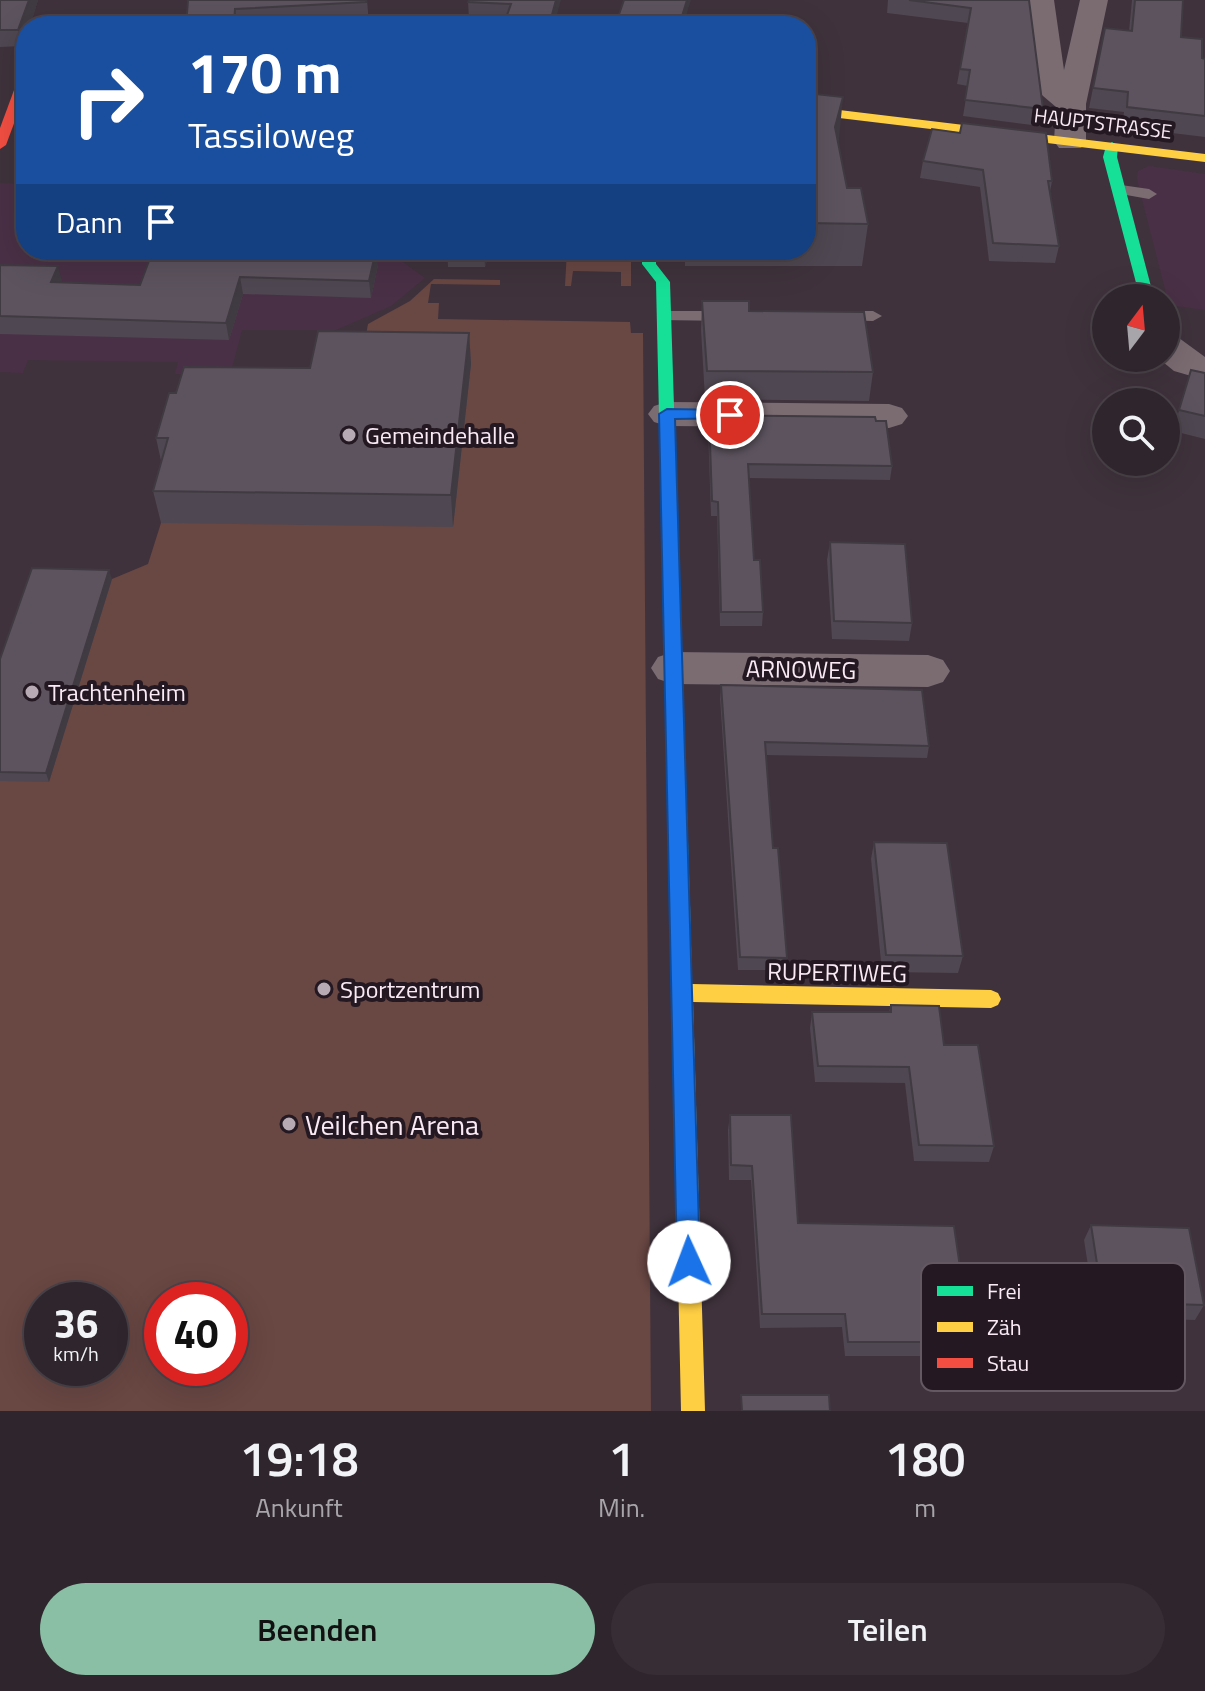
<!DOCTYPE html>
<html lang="de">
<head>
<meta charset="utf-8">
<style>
	:root { --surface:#2f262d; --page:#372e35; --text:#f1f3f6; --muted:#a7a5aa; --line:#4a4349; --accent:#8abfa5 }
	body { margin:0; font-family:"Titillium Web",sans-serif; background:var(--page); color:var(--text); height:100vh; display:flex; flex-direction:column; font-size:30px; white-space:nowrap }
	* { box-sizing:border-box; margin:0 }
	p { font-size:26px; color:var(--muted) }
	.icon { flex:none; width:44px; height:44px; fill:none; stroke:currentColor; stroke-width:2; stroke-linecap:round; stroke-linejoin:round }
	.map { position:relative; height:1411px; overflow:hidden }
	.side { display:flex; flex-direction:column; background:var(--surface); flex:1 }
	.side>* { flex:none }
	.banner { position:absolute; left:16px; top:16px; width:800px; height:244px; border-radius:32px; box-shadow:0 8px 32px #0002,0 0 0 2px var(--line); background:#1a4fa0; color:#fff; overflow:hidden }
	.needle { width:52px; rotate:16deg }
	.fabs { position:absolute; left:1092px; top:284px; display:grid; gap:16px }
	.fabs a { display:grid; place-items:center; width:88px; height:88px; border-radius:50%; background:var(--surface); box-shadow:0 8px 32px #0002,0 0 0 2px var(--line); font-size:40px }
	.speed { position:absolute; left:24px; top:1282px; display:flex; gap:16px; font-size:40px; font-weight:700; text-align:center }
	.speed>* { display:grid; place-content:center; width:104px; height:104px; border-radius:50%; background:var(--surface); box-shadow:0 8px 32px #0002,0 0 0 2px var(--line); line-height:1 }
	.speed small { font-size:20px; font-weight:400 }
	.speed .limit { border:12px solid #d22; background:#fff; color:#111 }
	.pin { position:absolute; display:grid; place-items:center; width:68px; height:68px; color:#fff; margin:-34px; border:4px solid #fff; border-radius:50%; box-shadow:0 2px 8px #0007 }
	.me { position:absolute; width:88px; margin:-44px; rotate:358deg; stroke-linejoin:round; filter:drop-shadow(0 0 6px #0008) }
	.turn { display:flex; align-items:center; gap:28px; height:168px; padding:0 40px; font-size:36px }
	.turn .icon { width:104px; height:104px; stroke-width:2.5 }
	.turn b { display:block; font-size:56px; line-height:68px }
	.then { display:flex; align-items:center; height:76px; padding:0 40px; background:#0003; gap:16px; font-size:30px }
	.eta { display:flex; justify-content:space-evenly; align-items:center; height:136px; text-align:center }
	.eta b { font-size:48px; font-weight:600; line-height:56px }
	.action { display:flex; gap:16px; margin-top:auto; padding:16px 40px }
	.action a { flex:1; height:92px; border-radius:48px; background:var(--accent); color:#111; font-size:32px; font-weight:600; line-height:92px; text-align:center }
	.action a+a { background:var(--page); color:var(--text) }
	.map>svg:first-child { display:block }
	.built { fill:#4a3046 }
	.green { fill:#694743; fill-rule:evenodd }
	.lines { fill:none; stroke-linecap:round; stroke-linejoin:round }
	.lane { fill:#7b6c72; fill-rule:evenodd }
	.street { fill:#7b6c72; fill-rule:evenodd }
	.fast { fill:#16e098; fill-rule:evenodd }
	.slow { fill:#ffcf43; fill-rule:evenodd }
	.jam { fill:#f24e42; fill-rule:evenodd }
	.wall { fill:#4f4751 }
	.shaded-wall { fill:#403a42 }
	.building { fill:#5c535e; stroke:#403a42; stroke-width:2 }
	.route { fill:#1a73e8; stroke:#114b97; stroke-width:2 }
	.poi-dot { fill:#b8aab5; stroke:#241922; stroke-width:3 }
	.labels { text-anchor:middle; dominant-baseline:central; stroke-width:8; stroke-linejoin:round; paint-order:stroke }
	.far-street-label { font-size:20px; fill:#f9eaf6; stroke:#241922 }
	.poi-label { font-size:24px; fill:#f9eaf6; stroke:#241922; text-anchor:start }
	.street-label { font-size:24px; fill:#f9eaf6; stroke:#241922 }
	.near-poi-label { font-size:28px; fill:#f9eaf6; stroke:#241922; text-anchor:start }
	.key { fill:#241922; stroke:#645862; stroke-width:2 }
	.key-label { font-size:22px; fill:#f9eaf6 }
</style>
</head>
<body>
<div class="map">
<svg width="1205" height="1411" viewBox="0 0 1205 1411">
	<rect width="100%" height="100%" fill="#3f323c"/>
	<path class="built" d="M1149 166 1205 174V310L1169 305 1137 179 1138 171Z
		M0 183 26 184V250H386L425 278 391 306 336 330H242L230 375 175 374 178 362 28 360 23 373 0 372Z"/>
	<path class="green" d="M567 250H631V286H621V272L573 271 571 286H565Z
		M434 279 500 280V285L431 284 428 303H439L438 319 630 322 631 333H643L651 1411H0V677L112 579 148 564 161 523 315 400 365 341 368 324 410 301ZM42 1300H110V1368H42ZM162 1300H230V1368H162Z"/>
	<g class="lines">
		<path class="lane" d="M1121 185 1149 189 1157 194 1149 199 1115 193 1113 190Z
			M664 311H731L740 316 731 321 658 320V312Z
			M837 311H873L882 316 873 321 831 320V312Z"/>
		<path class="street" d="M1026 0H1054L1064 70 1080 0H1108L1086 104V141L1081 148H1059L1054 141 1056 107 1036 90Z
			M1166 335 1179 338 1205 357V380L1174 371 1158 358H1166Z
			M667 402 889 404 902 408 908 416 902 424 889 428 667 426 654 422 648 414 654 406Z
			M673 652 928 655 943 660 950 671 943 682 928 687 673 684 658 679 651 668 658 657Z"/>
		<path class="fast" d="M1112 142 1118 146 1117 157 1154 298H1140L1103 157 1106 146Z
			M642 250H656V264L670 282 690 904 687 910 680 912 673 910 670 904 656 282 642 264Z"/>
		<path class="slow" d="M806 106 1205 154V162L806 114Z
			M680 896 687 898 690 904 692 984 991 990 998 993 1001 999 998 1005 991 1008 693 1002 705 1411H681L670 904 673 898Z"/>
		<path class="jam" d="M26 70V91L6 145 0 149V128L20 74Z"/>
	</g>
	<path class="wall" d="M0 0H38L30 26H26V37L23 46 0 47Z
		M188 0H367L369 24 326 26H186Z
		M561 0 505 20 469 19 468 2Z
		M888 0H1029L1043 109 1040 126 963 116 968 86 957 84 968 23 887 13Z
		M1132 0H1183L1181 37 1202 58 1205 59V137L1122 127 1124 112 1089 108 1105 28 1129 31Z
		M806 93 839 139 838 142 847 188 868 224 862 266H685V250H806Z
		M923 161 1052 181 1050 192 1059 246 1055 263 989 261 980 187 920 178Z
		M447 250H490L485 267H448Z
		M0 265 63 283 140 285 378 265 371 298 243 294 229 340 0 334Z
		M702 301 749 311 873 372 869 401 705 399 701 330Z
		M469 333 471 364 453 527 161 523 153 491 161 461 156 438 176 393 310 368Z
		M1191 370 1205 373V439L1173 431Z
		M709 415 876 421 892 466 890 480 749 478 754 560 763 612 762 626H720L717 516H711L708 429Z
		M830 542 912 623 909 641 832 639 827 560Z
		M112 579 49 782 0 781V659Z
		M721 685 929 746 927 758 766 755 773 848 787 958 785 970H738L720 698Z
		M874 842 963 956 958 973 882 972 871 859Z
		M891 1005 944 1045 994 1146 989 1162 914 1161 905 1083 815 1082 810 1028 812 1012H889Z
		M730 1115 798 1223 971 1342 966 1356H845L842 1327 760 1328 751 1180H729L728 1130Z
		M1091 1225 1204 1305 1195 1320 1096 1317 1084 1240Z"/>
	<path class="shaded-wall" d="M29 0H38L30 26H26V37L23 46 18 30Z
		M556 0H561L554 26H549Z
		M687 0H691L683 26H679Z
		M235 9 237 26H234Z
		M843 97 839 139 831 169 835 127Z
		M376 250 378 265 371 298 369 281Z
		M484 250H490L485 267Z
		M58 266 63 284 51 282Z
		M240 277 243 294 229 340 226 323Z
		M469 333 471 364 453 527 451 495Z
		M109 570 112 579 49 782 46 773Z"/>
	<path class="building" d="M0 0H29L18 30H0Z
		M188 0H366V2L235 9 234 24 186 26Z
		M469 0H556L549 26H503L511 4 468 2Z
		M624 0H687L679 26H615Z
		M909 0H1029L1043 109 965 100 970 70 960 69 971 8Z
		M1135 0H1183L1181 37 1202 39V58L1205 59V116L1127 107 1128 92 1093 88 1105 28 1132 31Z
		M806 93 843 97 835 127 847 188H861L868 224 806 223Z
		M962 123 1046 133 1052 181H1048L1059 246 993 243 983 170 923 161 932 129 960 133Z
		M153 250H376L369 281 240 277 226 323 0 316V265L58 266 51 282 140 285Z
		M702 301H749V311L864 312 873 372 707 371Z
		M318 331 469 333 451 495 153 491 168 438H156L169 393H176L184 367 310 368Z
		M1191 370 1205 373V416L1179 410Z
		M709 415 875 417 876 421H886L892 466 748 464 754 560H760L763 612H721L718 502 712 501Z
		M830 542 905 544 912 623 834 621Z
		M32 568 109 570 46 773 0 772V659Z
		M721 685 922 690 929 746 765 742 773 848H778L787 958 740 957Z
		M874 842 947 843 963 956 886 955Z
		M891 1005 939 1006 944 1045H978L994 1146 919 1145 909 1067 818 1066 812 1012H891Z
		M730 1115H791L798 1223 954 1226 971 1342H848L845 1314H762L752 1166 731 1165Z
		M1091 1225 1189 1228 1204 1305 1103 1302Z
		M741 1395H829L830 1411H742Z"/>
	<path class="route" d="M730 410 738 415 736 418 675 419 700 1262 697 1269 689 1273 681 1269 677 1262 659 414 667 409Z"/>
	<g class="poi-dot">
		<circle cx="349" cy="435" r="8"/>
		<circle cx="32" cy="692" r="8"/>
		<circle cx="324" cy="989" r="8"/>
		<circle cx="289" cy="1124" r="8"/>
	</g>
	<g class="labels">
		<g class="far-street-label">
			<text transform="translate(1103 123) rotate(7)">HAUPTSTRASSE</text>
		</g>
		<g class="poi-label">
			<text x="365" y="435">Gemeindehalle</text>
			<text x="48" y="692">Trachtenheim</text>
			<text x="340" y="989">Sportzentrum</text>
		</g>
		<g class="street-label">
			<text transform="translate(801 669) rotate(1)">ARNOWEG</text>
			<text transform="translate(837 972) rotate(1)">RUPERTIWEG</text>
		</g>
		<g class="near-poi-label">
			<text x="305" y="1124">Veilchen Arena</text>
		</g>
	</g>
	<rect x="921" y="1263" width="264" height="128" rx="12" class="key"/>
	<rect x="937" y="1286" width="36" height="10" fill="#16e098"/>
	<rect x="937" y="1322" width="36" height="10" fill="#ffcf43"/>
	<rect x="937" y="1358" width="36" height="10" fill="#f24e42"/>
	<g class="key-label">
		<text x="987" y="1299">Frei</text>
		<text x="987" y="1335">Zäh</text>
		<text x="987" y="1371">Stau</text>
	</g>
</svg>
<div class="fabs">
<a><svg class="needle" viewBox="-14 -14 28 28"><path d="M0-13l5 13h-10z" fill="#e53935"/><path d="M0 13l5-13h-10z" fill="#a7a5aa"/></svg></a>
<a><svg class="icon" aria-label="search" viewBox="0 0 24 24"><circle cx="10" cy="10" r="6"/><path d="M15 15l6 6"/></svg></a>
</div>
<div class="speed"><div>36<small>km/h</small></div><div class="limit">40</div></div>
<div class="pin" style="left:730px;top:415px;background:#d93025"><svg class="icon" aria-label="arrive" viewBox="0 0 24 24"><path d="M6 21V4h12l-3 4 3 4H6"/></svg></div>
<svg class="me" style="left:689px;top:1262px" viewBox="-20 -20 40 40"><circle r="19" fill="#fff"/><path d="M0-13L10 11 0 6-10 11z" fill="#1a73e8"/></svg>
<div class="banner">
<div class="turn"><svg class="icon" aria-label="right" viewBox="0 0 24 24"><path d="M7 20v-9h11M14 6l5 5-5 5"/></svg><div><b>170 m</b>Tassiloweg</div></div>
<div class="then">Dann<svg class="icon" aria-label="arrive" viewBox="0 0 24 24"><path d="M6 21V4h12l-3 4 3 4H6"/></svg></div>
</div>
</div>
<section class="side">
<div class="eta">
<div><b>19:18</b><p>Ankunft</p></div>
<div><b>1</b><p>Min.</p></div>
<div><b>180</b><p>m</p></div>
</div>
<div class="action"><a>Beenden</a><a>Teilen</a></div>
</section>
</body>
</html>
